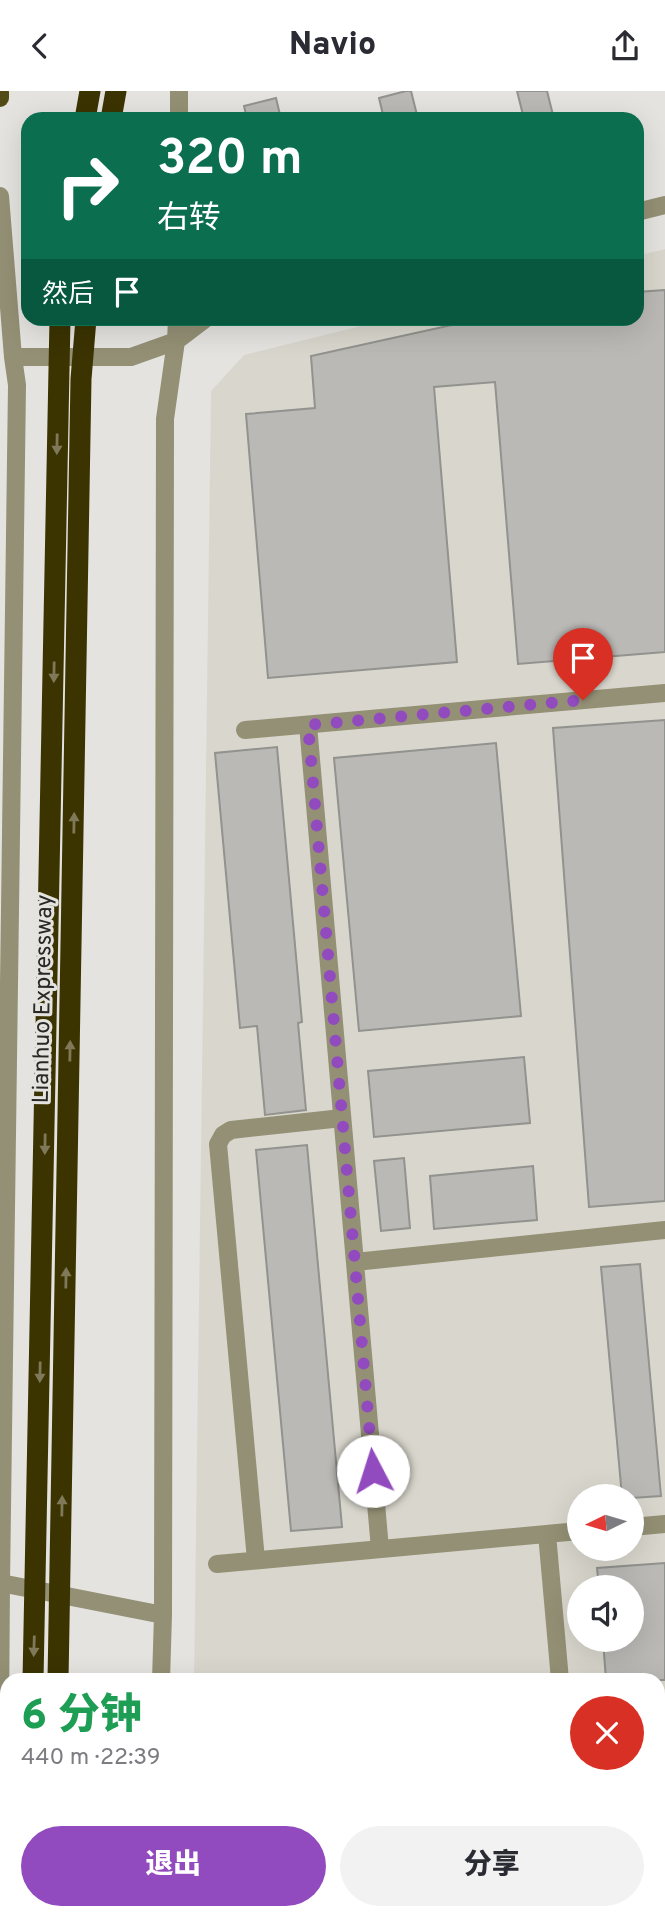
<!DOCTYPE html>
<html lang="zh">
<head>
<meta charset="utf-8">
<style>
	:root { --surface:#fff; --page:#f2f2f3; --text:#2b2b33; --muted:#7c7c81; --accent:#924bbe }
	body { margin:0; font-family:Overpass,"Noto Sans SC",sans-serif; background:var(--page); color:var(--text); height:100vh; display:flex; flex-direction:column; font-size:26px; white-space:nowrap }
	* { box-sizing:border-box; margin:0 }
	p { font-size:23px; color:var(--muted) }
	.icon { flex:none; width:38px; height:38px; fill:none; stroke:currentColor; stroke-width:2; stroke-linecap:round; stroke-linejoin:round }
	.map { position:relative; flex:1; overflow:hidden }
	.details { position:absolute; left:0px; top:1582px; width:665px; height:247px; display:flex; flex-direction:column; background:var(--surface); border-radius:21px 21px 0 0; box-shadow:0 7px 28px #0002 }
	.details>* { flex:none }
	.hud { position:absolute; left:21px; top:21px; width:623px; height:214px; border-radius:21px; box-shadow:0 7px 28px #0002; background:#0b6e4f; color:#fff; overflow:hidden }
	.needle { width:46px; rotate:265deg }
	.tools { position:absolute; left:567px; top:1393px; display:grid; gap:14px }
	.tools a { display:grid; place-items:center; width:77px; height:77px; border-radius:50%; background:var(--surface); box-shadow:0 7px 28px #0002; font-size:35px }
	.pin { position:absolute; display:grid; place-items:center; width:60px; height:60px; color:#fff; margin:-72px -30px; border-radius:50% 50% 50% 0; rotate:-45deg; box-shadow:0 0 7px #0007 }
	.pin .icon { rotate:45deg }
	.me { position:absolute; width:77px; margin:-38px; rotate:355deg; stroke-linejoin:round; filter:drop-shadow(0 0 5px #0008) }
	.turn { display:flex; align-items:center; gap:24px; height:147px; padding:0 21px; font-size:32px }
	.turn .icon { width:91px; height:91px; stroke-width:2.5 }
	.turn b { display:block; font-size:49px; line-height:60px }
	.then { display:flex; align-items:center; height:66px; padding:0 21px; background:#0003; gap:14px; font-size:26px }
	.round { display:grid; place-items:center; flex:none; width:74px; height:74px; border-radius:37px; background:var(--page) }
	.overview { display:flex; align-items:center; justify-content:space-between; height:119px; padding:0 21px }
	h1 { font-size:42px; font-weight:800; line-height:52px; color:#1e9e55 }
	.action { display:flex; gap:14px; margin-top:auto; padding:14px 21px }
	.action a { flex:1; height:80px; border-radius:42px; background:var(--accent); color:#fff; font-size:28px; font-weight:800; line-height:80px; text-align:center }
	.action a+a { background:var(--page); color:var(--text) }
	header { display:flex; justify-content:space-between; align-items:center; height:91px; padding:0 21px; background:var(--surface); font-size:32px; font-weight:800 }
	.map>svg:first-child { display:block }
	.built { fill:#d9d7cd; fill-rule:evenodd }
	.building { fill:#bab9b5; stroke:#92928e; stroke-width:2 }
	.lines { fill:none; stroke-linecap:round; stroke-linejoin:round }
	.minor { stroke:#939075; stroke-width:18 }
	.major { stroke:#534b16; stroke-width:18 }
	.highway { stroke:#3b3300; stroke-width:21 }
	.oneway { fill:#7f7959 }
	.route { stroke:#924bbe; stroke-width:12; stroke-dasharray:0 21.6 }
	.labels { text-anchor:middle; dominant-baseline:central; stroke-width:6; stroke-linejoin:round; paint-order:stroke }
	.street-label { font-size:23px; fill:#282826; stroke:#e4e3df }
</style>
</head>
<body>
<header><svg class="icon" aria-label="back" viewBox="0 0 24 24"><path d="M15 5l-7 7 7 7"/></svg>Navio<svg class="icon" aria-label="share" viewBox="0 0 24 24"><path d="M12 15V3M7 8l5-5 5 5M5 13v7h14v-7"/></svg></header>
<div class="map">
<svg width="665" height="1828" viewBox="0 0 665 1828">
	<rect width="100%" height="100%" fill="#e4e3df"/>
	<path class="built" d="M665 158V1828H191V1822H658V1589H194L211 300 244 264 389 228H637V165ZM579 1405H632V1458H579ZM579 1496H632V1549H579Z"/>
	<path class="building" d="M406 0H411L418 28H384L379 7Z
		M517 0H547L554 28H524Z
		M276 7 281 28H247L244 15Z
		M665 199V561L518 573 495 291 434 296 457 571 268 587 246 323 315 317 311 265 479 228H637V201Z
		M665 629V1110L589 1116 553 637Z
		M496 652 521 925 359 940 334 667Z
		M277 656 302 931 298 932 306 1019 265 1024 257 935 240 937 215 662Z
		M524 966 530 1032 374 1046 368 980Z
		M307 1054 342 1436 291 1440 256 1059Z
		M404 1067 410 1137 381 1140 374 1070Z
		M533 1075 537 1129 434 1138 430 1085Z
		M640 1173 661 1405 632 1407V1405H622L601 1176Z
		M665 1472V1589H606L603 1549H632V1496H599L597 1477Z"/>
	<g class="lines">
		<path class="minor" d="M179 28V0
			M0 105 13 266H131L176 250 205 228
			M637 121 665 114
			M13 266 17 294 1 1492 163 1524
			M308 634 380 1458
			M245 639 665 602
			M355 1171 665 1139
			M632 1436 665 1433
			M547 1443 560 1589
			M256 1469 218 1053 223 1044 231 1039 342 1027
			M217 1473 579 1440
			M161 1589 163 1524 165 328 176 250 177 228
			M0 1629 1 1492
			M581 1822V1828
			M153 1828 154 1822"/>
		<path class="major" d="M0 2V7"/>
		<path class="highway" d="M85 28 90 0
			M111 28 116 0
			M33 1589 60 228
			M58 1589 81 288 86 228
			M27 1828V1822
			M51 1828 52 1822"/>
	</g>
	<defs><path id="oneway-solid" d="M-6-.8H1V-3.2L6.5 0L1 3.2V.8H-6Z" transform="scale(1.75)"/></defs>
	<g class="oneway">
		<use href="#oneway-solid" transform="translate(57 353) rotate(91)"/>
		<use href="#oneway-solid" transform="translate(54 581) rotate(91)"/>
		<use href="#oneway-solid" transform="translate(74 732) rotate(-89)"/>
		<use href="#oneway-solid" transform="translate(70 960) rotate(-89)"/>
		<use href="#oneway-solid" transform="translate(45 1053) rotate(91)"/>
		<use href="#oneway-solid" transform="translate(66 1187) rotate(-89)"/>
		<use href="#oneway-solid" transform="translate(40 1281) rotate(91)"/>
		<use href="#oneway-solid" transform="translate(62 1415) rotate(-89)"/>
		<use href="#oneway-solid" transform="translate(34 1555) rotate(92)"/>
	</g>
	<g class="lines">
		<path class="route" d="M373 1380 308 634 583 609"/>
	</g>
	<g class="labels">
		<g class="street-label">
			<text transform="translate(44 908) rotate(-89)">Lianhuo Expressway</text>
		</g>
	</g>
</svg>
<div class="tools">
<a><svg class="needle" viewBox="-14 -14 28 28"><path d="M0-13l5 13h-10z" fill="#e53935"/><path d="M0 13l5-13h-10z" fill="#7c7c81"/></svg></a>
<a><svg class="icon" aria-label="sound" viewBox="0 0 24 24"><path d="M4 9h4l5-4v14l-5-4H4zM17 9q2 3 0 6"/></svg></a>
</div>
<div class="pin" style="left:583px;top:609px;background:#d93025"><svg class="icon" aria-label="arrive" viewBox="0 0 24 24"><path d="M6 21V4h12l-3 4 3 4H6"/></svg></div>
<svg class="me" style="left:373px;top:1380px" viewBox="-20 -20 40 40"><circle r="19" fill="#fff"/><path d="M0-13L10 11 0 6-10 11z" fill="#924bbe"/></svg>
<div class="hud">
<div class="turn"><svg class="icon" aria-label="right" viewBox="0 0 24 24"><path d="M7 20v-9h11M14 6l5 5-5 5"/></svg><div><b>320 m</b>右转</div></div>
<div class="then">然后<svg class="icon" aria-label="arrive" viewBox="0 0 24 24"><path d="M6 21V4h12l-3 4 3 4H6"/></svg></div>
</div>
<section class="details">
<div class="overview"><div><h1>6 分钟</h1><p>440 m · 22:39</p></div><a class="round" style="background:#d93025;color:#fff"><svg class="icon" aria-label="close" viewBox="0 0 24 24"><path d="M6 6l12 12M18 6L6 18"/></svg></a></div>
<div class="action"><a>退出</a><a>分享</a></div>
</section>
</div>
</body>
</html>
